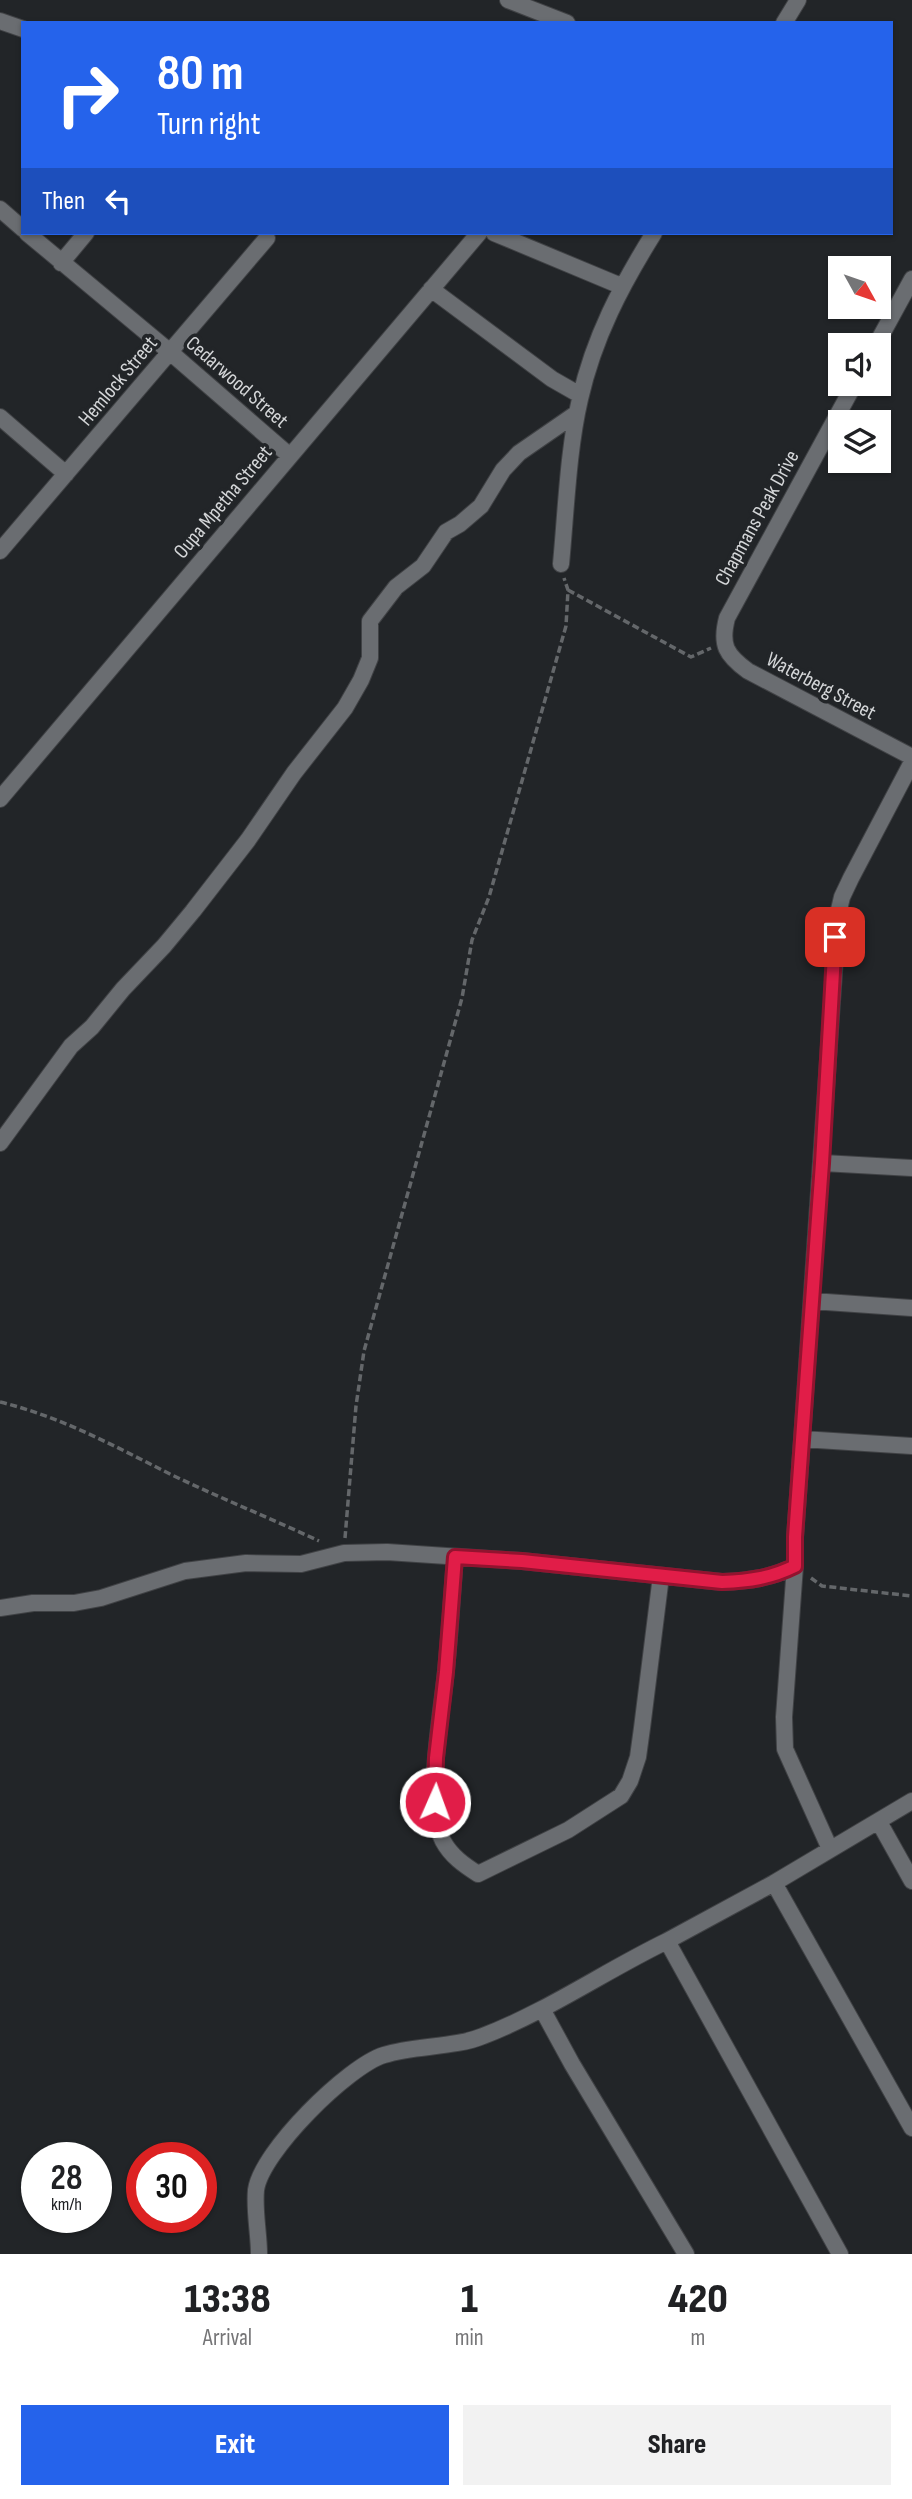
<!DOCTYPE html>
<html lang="en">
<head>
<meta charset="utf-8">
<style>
	:root { --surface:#fff; --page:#f2f2f2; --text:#202124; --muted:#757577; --accent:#2563eb }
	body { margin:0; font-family:"Sofia Sans Condensed",sans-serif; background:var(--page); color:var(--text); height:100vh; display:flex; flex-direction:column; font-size:26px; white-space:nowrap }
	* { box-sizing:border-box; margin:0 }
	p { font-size:23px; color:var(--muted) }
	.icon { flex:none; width:38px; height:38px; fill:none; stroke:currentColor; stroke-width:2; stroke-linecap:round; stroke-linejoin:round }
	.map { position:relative; height:2254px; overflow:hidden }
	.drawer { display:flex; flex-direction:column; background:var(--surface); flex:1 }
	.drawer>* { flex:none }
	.guide { position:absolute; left:21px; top:21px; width:872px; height:214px; border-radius:0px; box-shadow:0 2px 5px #0004; background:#2563eb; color:#fff; overflow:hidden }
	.needle { width:46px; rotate:130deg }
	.buttons { position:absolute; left:828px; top:256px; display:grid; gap:14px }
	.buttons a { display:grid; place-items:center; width:63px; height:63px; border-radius:0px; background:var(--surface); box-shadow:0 2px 5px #0004; font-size:35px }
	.speed { position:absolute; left:21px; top:2142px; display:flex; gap:14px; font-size:35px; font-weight:700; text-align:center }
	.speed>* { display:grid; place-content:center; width:91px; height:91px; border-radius:50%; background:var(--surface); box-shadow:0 2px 5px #0004; line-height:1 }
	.speed small { font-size:18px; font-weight:400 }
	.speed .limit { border:10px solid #d22; background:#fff; color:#111 }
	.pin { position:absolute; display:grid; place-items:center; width:60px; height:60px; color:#fff; margin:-30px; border-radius:14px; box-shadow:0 4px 10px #0006 }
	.me { position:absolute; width:77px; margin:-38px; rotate:2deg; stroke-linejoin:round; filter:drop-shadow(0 0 5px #0008) }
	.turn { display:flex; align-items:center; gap:24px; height:147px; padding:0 21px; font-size:32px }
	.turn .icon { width:91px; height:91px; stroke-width:2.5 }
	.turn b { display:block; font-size:49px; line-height:60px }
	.then { display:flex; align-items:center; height:66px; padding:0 21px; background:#0003; gap:14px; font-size:26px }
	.eta { display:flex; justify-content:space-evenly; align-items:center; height:119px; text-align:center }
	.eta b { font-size:42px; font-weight:800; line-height:49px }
	.action { display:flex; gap:14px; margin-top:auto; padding:14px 21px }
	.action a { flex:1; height:80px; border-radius:0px; background:var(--accent); color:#fff; font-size:28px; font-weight:800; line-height:80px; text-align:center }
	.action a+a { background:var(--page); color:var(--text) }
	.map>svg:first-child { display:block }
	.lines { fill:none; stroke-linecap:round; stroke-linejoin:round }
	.minor-casing { stroke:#404245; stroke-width:18 }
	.path { stroke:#64676a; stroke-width:3.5; stroke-dasharray:7 3.5; stroke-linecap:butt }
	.minor { stroke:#6a6d71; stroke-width:16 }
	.route-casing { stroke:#92132f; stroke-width:18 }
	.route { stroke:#e11d48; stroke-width:12 }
	.labels { text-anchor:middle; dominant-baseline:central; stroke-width:7; stroke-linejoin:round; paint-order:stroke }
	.street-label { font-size:21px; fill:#d4d6d8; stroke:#222528 }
</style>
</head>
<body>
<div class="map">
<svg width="912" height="2254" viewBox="0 0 912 2254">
	<rect width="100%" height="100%" fill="#222528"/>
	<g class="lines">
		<g class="minor-casing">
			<path id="minor" d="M508 0 567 23
				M0 21 23 29
				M784 23 798 0
				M0 209 23 229
				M27 233 170 352 290 456
				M494 233 621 286
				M61 263 86 233
				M431 289 552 379 580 395
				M876 345 912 279
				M855 383 727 618C720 645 726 655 748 671L912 757
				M0 417 66 474
				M0 551 267 238
				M561 564C566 512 568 450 580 399 594 337 621 286 654 233
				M912 762 851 878 842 897 838 914 802 1439 912 1446
				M0 799 479 233
				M0 1143 71 1046 92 1027 123 989 164 946 193 911 248 840 294 773 345 708 361 680 370 658V621L396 587 423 566 446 532 460 524 481 506 503 470 519 453 577 413
				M823 1163 912 1168
				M812 1301 912 1308
				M455 1557C452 1595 450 1633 446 1670 442 1713 424 1804 443 1841 451 1856 464 1865 478 1874L568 1830 621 1796 630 1781 638 1757 642 1728 661 1576
				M795 1566 784 1717 785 1749 830 1849
				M0 1608 33 1603H74L101 1598 185 1571 246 1563 301 1564 344 1553 387 1552 522 1561 722 1582C749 1581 771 1578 795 1566V1537L802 1439
				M879 1822 912 1881
				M774 1883 912 2128
				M667 1941 774 1883 912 1801
				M542 2009 572 2064 686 2254
				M259 2254C259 2234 254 2211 256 2190 261 2152 348 2066 384 2055 415 2045 454 2048 483 2036 548 2011 605 1971 667 1941L840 2254"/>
		</g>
		<path class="path" d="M568 590 691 657 711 648
			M0 1402C62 1417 116 1447 172 1475 220 1498 270 1518 319 1541
			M345 1538 356 1406 364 1351 462 998 472 940 489 897 566 626 568 590 564 578
			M811 1578 822 1586 912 1596"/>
		<use href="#minor" class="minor"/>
	</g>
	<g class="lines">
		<g class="route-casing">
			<path id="route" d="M435 1802 436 1758 446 1672 455 1557 522 1561 722 1582C749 1581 771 1578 795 1566V1537L822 1163 835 937"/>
		</g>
		<use href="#route" class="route"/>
	</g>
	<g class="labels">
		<g class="street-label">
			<text transform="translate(118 381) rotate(-50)">Hemlock Street</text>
			<text transform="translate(237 382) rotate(41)">Cedarwood Street</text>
			<text transform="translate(223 502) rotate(-50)">Oupa Mpetha Street</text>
			<text transform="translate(757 518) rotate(-61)">Chapmans Peak Drive</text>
			<text transform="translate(821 686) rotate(28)">Waterberg Street</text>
		</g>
	</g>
</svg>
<div class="buttons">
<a><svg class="needle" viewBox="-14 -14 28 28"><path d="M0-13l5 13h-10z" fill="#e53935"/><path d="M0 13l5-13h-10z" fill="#757577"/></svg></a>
<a><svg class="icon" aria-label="sound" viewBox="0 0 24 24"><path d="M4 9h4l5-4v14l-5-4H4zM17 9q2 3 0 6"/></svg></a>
<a><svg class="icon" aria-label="layers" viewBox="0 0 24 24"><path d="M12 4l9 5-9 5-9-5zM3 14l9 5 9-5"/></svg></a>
</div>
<div class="speed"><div>28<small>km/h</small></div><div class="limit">30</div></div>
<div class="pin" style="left:835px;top:937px;background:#d93025"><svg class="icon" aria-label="arrive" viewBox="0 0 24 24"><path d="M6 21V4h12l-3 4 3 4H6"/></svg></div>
<svg class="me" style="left:435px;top:1802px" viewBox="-20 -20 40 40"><circle r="17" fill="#e11d48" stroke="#fff" stroke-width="3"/><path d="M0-11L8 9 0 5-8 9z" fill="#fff"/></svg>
<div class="guide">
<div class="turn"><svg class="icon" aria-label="right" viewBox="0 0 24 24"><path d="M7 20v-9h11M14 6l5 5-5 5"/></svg><div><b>80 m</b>Turn right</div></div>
<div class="then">Then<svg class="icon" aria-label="left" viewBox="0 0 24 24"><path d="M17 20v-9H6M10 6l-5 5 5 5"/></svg></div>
</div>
</div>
<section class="drawer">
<div class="eta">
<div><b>13:38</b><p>Arrival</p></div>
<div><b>1</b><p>min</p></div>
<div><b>420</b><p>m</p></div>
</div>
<div class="action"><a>Exit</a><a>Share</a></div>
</section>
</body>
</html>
